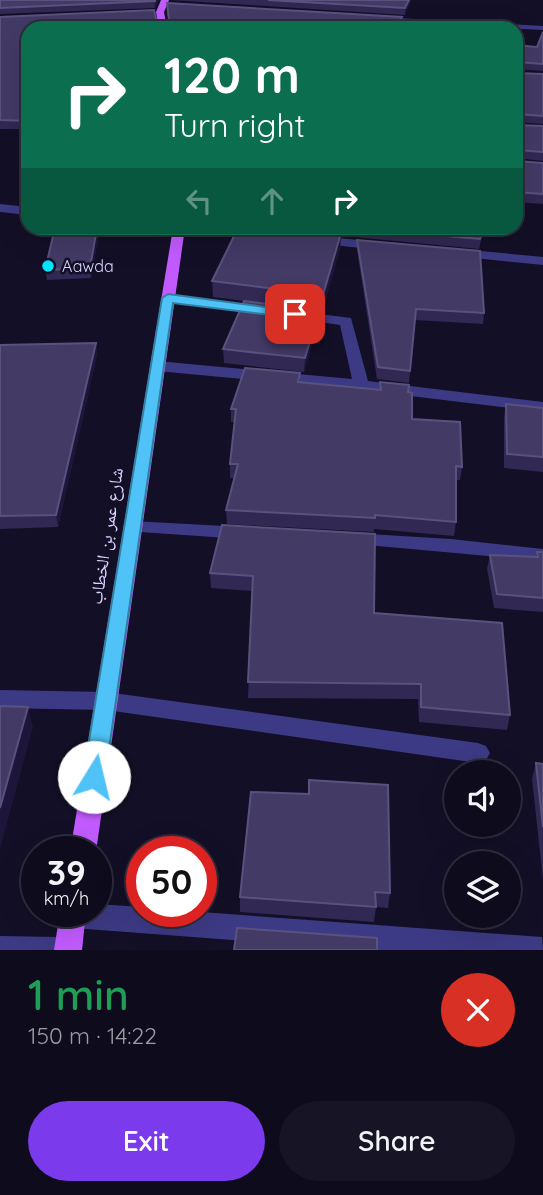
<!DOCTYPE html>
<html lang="en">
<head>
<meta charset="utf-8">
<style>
	:root { --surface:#0e0b1c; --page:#171425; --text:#f1f3f6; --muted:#9b9ba3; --line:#2e2b3b; --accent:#7c3aed }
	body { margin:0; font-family:Quicksand,"Noto Naskh Arabic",sans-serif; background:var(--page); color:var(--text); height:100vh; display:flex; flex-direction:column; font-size:26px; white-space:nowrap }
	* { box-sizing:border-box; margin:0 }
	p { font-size:23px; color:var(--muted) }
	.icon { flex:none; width:38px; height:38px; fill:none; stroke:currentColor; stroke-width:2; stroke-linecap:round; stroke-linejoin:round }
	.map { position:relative; height:950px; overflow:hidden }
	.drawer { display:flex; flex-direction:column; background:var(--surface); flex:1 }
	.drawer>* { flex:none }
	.banner { position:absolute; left:21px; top:21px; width:502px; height:214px; border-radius:21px; box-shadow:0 7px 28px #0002,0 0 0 2px var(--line); background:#0b6e4f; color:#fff; overflow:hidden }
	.buttons { position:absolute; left:444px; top:760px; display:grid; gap:14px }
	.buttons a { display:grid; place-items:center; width:77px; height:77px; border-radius:50%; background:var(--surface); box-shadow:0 7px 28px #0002,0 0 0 2px var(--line); font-size:35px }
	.speed { position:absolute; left:21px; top:836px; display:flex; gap:14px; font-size:35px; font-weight:700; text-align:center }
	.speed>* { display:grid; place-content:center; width:91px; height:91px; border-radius:50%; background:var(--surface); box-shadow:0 7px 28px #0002,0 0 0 2px var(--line); line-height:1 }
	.speed small { font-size:18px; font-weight:400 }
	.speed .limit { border:10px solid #d22; background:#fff; color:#111 }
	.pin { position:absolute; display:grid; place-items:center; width:60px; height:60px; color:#fff; margin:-30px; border-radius:14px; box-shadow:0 4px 10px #0006 }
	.me { position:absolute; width:77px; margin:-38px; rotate:9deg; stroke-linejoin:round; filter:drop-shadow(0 0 5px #0008) }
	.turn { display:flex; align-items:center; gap:24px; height:147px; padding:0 28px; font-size:32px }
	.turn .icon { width:91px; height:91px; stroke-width:2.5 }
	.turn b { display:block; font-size:49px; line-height:60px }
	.lanes { display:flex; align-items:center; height:66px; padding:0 28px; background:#0003; justify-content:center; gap:35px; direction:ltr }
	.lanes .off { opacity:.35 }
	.round { display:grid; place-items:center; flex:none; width:74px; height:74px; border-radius:37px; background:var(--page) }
	.head { display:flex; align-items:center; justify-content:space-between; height:119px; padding:0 28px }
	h1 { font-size:42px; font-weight:600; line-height:52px; color:#1e9e55 }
	.cta { display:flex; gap:14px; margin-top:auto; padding:14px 28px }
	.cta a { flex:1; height:80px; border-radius:42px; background:var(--accent); color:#fff; font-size:28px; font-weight:600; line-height:80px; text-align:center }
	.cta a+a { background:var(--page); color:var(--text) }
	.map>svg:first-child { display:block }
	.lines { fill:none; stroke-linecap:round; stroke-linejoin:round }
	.minor { fill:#3d3a85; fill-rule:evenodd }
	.major { fill:#c25bff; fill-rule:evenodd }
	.wall { fill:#312854 }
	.shaded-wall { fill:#1d163a }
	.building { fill:#433a66; stroke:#5a527e; stroke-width:2 }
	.route { fill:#4fc3f7; stroke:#337fa1; stroke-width:2 }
	.poi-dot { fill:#00e5ff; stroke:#130f26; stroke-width:2.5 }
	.labels { text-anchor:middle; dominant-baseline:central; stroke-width:5; stroke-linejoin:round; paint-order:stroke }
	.far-poi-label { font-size:16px; fill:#d9d4ff; stroke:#130f26; text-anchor:start }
	.street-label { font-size:18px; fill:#d9d4ff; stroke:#130f26 }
</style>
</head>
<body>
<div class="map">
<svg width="543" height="950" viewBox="0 0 543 950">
	<rect width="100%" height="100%" fill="#130f26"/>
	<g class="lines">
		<path class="minor" d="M378 17 543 26V30L375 21Z
			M0 204 28 207V215L0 212Z
			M182 228C199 226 251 224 264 234L258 238 188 232Z
			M317 236 380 242 386 246 380 250 313 243 311 240Z
			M460 249 543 257V265L455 256V250Z
			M168 294 265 307 272 311 265 315 163 301 161 298Z
			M296 311 351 318 368 381 543 402V412L361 390 157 371 149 366 157 361 352 379 340 325 291 318V312Z
			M132 521 243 527 250 529 252 533 250 537 243 539 125 531 123 527 125 523Z
			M352 533 451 539 543 549V561L345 543 343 539 345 535Z
			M0 690 106 692 478 743 486 746 490 753 486 760 478 763 106 710 0 708Z
			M96 904 142 907V912H201L542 937 543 950H366L73 928 64 924 61 912H96Z
			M0 936 58 937 68 941 72 950H0Z"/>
		<path class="major" d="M161 0H169L164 12 167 28H159L156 12Z
			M173 228H185L96 852H70Z
			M60 912H86L82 950H54Z"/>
	</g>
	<path class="wall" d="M0 0H159L155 8 0 14Z
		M171 0H411L405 15Z
		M0 17 167 24 402 17 399 28H28V129H0Z
		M543 32V71L516 69V45L537 47Z
		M517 73 543 74V124L516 122Z
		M516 122 517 125 543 126V161L516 158 517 161 543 163V204L516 202Z
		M100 228 91 278 47 280 45 270Z
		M238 228H347L344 236H341L340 249 322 312 319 311 318 324 304 372 224 363 223 349 244 301 213 297 212 281Z
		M353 228H484L479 249 355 237Z
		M357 240 484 313 483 324 415 320 409 383 377 379 357 250Z
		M96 343 97 355 58 527 0 529V345Z
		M300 373V382L380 390V382L408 392 412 419 462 467 460 480H456V522L454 536 374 529V532L227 524 226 510 235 478H230V464L235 422H231V409Z
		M506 404 543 408V472L504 468V418Z
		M222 525 374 613 510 715 507 730 419 722 418 699 248 698 252 591 211 588 210 573Z
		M537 552H543V612L494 608 487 569 490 555 536 557Z
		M536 763 543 764V880L532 779Z
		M251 792 390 893 388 908 376 907 374 922 240 912V897Z"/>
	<path class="shaded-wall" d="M155 0H159L155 8Z
		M409 0H411L405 15V8Z
		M97 228H100L91 278 90 268Z
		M341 233 340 249 322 312 323 295Z
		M319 311 318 324 304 372 305 358Z
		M96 343 97 355 58 527 56 515Z
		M28 707 33 727 0 849V808Z"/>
	<path class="building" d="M0 0H155V1L0 8Z
		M268 0H409L405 8Z
		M167 3 402 17 397 28H28V121L0 120V17L154 10 157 23 167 24 169 21Z
		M543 32V64L517 62 516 63V45L537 47Z
		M516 71 517 73 543 74V116L517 114 516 115Z
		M516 122 517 125 543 126V152L518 150 516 151Z
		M516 158 517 161 543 163V194L516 192Z
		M55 228H97L90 268 45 270Z
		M238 228H279L341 233 323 295 212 281Z
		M355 228H483L480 239Z
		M357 240 480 251 484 313 416 309 410 371 378 367Z
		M244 301 319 311 305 358 223 349Z
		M96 343 56 515 0 516V345Z
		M245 368 300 373 298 382 381 390 380 382 409 385 408 392 412 393V419L460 422 462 467 456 466V522L375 515V518L226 510 238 464H230L236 409H231Z
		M506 404 543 408V457L507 454Z
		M222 525 375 534 374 613 502 623 510 715 421 707V684L248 682 253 576 210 573Z
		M537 552H543V598L497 594 490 555 538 557Z
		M0 706 28 707 0 808Z
		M536 763 543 764V827Z
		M309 780 388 785 390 893 375 892 376 907 240 897 251 792 309 794Z
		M237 928 377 938V950H234Z"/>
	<path class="route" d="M168 294 295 311 301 314 295 318 173 303 105 777 102 783 94 786 87 783 83 777 162 298Z"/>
	<circle class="poi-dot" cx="48" cy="266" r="7"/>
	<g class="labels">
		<g class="far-poi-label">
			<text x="62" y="266">Aawda</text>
		</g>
		<g class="street-label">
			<text transform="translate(106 536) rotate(-81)">شارع عمر بن الخطاب</text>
		</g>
	</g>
</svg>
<div class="buttons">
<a><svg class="icon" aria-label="sound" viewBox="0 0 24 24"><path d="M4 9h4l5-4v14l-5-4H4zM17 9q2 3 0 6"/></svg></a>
<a><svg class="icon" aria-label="layers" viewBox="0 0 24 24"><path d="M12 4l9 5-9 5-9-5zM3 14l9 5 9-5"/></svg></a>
</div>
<div class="speed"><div>39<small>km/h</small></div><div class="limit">50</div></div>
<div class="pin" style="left:295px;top:314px;background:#d93025"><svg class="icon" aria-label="arrive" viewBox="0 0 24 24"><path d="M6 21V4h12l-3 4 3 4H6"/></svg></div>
<svg class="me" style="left:94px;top:777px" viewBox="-20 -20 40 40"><circle r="19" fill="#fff"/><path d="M0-13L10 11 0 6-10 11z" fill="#4fc3f7"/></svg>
<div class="banner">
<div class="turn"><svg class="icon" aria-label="right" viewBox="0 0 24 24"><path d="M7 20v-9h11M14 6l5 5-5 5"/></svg><div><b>120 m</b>Turn right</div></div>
<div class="lanes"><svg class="icon off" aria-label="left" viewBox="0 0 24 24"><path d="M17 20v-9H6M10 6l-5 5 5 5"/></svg><svg class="icon off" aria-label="ahead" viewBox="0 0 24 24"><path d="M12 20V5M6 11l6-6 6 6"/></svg><svg class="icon" aria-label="right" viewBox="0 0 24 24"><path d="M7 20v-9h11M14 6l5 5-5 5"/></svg></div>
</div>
</div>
<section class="drawer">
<div class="head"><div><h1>1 min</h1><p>150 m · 14:22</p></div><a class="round" style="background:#d93025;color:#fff"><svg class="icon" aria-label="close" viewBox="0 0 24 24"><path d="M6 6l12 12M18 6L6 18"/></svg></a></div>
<div class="cta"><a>Exit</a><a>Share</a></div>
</section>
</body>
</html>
